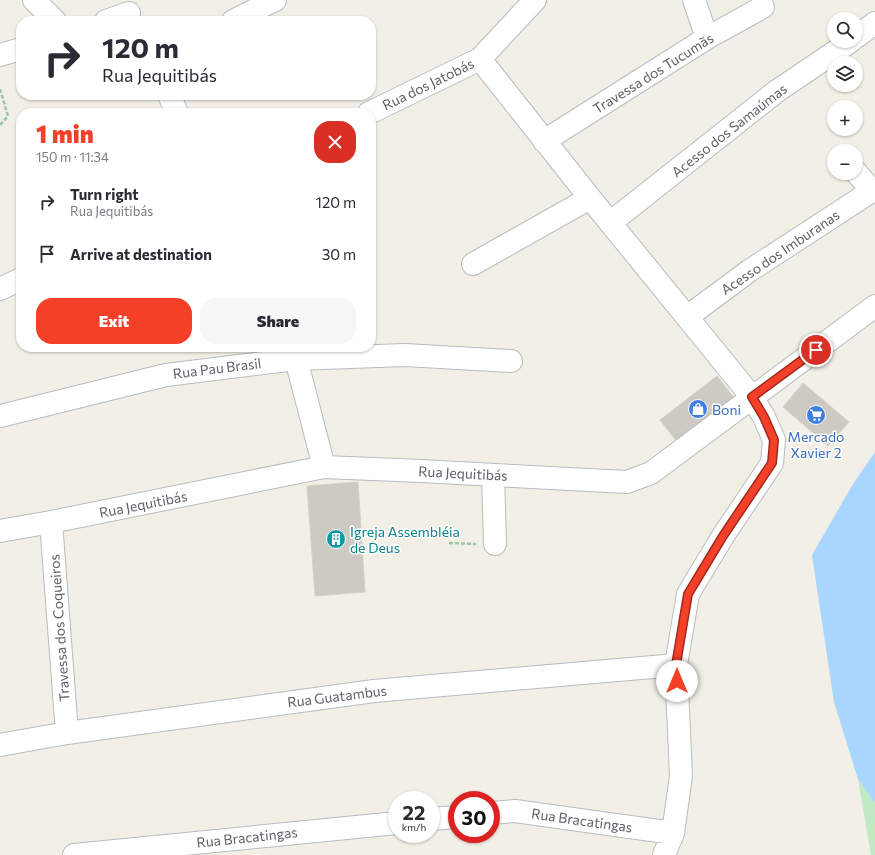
<!DOCTYPE html>
<html lang="en">
<head>
<meta charset="utf-8">
<style>
	:root { --surface:#fff; --page:#f7f7f7; --text:#2b2b33; --muted:#7c7c81; --accent:#f44029 }
	body { margin:0; font-family:Commissioner,sans-serif; background:var(--page); color:var(--text); height:100vh; display:flex; flex-direction:column; font-size:15px; white-space:nowrap }
	* { box-sizing:border-box; margin:0 }
	p { font-size:13px; color:var(--muted) }
	.icon { flex:none; width:22px; height:22px; fill:none; stroke:currentColor; stroke-width:2; stroke-linecap:round; stroke-linejoin:round }
	.map { position:relative; flex:1; overflow:hidden }
	.sheet { position:absolute; left:16px; top:108px; width:360px; height:244px; display:flex; flex-direction:column; background:var(--surface); border-radius:16px; box-shadow:0 1px 3px #0004 }
	.sheet>* { flex:none }
	.guide { position:absolute; left:16px; top:16px; width:360px; height:84px; border-radius:16px; box-shadow:0 1px 3px #0004; background:#fff; color:var(--text); overflow:hidden }
	.fabs { position:absolute; left:827px; top:12px; display:grid; gap:8px }
	.fabs a { display:grid; place-items:center; width:36px; height:36px; border-radius:50%; background:var(--surface); box-shadow:0 1px 3px #0004; font-size:20px }
	.speed { position:absolute; left:388px; top:791px; display:flex; gap:8px; font-size:20px; font-weight:700; text-align:center }
	.speed>* { display:grid; place-content:center; width:52px; height:52px; border-radius:50%; background:var(--surface); box-shadow:0 1px 3px #0004; line-height:1 }
	.speed small { font-size:10px; font-weight:400 }
	.speed .limit { border:6px solid #d22; background:#fff; color:#111 }
	.pin { position:absolute; display:grid; place-items:center; width:34px; height:34px; color:#fff; margin:-17px; border:2px solid #fff; border-radius:50%; box-shadow:0 1px 4px #0007 }
	.me { position:absolute; width:44px; margin:-22px; rotate:0deg; stroke-linejoin:round; filter:drop-shadow(0 0 3px #0008) }
	.turn { display:flex; align-items:center; gap:14px; height:84px; padding:0 20px; font-size:18px }
	.turn .icon { width:52px; height:52px; stroke-width:2.5 }
	.turn b { display:block; font-size:28px; line-height:34px }
	.round { display:grid; place-items:center; flex:none; width:42px; height:42px; border-radius:16px; background:var(--page) }
	.head { display:flex; align-items:center; justify-content:space-between; height:68px; padding:0 20px }
	h1 { font-size:24px; font-weight:800; line-height:30px; color:var(--accent) }
	.action { display:flex; gap:8px; margin-top:auto; padding:8px 20px }
	.action a { flex:1; height:46px; border-radius:16px; background:var(--accent); color:#fff; font-size:16px; font-weight:800; line-height:46px; text-align:center }
	.action a+a { background:var(--page); color:var(--text) }
	ul { padding:0; list-style:none }
	li { display:flex; align-items:center; gap:12px; height:52px; padding:0 20px }
	li div { flex:1 }
	li b { display:block; font-size:15px }
	li em { font-style:normal }
	.map>svg:first-child { display:block }
	.green { fill:#c1e9c3 }
	.water { fill:#a8d6ff }
	.building { fill:#cccac3; stroke:#d6d1c4 }
	.lines { fill:none; stroke-linecap:round; stroke-linejoin:round }
	.minor-casing { stroke:#b8bcc0; stroke-width:24 }
	.path { stroke:#99c8a8; stroke-width:2.5; stroke-dasharray:4 2; stroke-linecap:butt }
	.minor { stroke:#fff; stroke-width:22 }
	.route-casing { stroke:#9f2a1b; stroke-width:10 }
	.route { stroke:#f44029; stroke-width:7 }
	.labels { text-anchor:middle; dominant-baseline:central; stroke-width:3; stroke-linejoin:round; paint-order:stroke }
	.street-label { font-size:14px; fill:#5d6267; stroke:#fff }
	.shop-label { font-size:14px; fill:#366cbe; stroke:#fff; text-anchor:start }
	.culture-label { font-size:14px; fill:#0d838f; stroke:#fff; text-anchor:start }
</style>
</head>
<body>
<div class="map">
<svg width="875" height="855" viewBox="0 0 875 855">
	<rect width="100%" height="100%" fill="#f1efe6"/>
	<path class="green" d="M858 779 875 803V855H871Z"/>
	<path class="water" d="M875 452V803L858 779 834 702 812 555 853 484Z"/>
	<path class="building" d="M717 376 735 399 678 443 660 420Z
		M803 383 849 422 828 446 783 407Z
		M358 482 365 592 315 596 307 486Z"/>
	<g class="lines">
		<g class="minor-casing">
			<path id="minor" d="M34 0 55 21
				M694 0 707 38
				M106 21 129 13
				M233 21 275 0
				M856 37 875 23
				M0 55 21 49
				M480 59 590 198 752 397 764 417 774 440 772 463 723 536 688 594 676 665 681 776 673 833 664 855
				M169 95 177 113
				M369 113 480 59 535 0
				M544 141 707 38 763 7
				M856 172 872 191
				M610 223 777 91 851 41
				M473 264 590 198
				M0 289 21 279
				M687 317 749 271 875 189
				M291 347 296 359 324 467
				M0 416 166 375 296 359 405 355 511 361
				M493 475 495 544
				M51 522 67 733
				M0 531 51 522 324 467 421 471 627 482 651 473 875 306
				M0 745 67 733 374 691 676 665
				M491 813 515 811 673 833
				M431 819 457 817
				M74 855 397 823"/>
		</g>
		<path class="path" d="M0 89 8 116 0 125
			M449 543 476 544"/>
		<use href="#minor" class="minor"/>
	</g>
	<g class="lines">
		<g class="route-casing">
			<path id="route" d="M677 681 676 665 688 594 723 536 772 463 774 440 764 417 752 397 816 350"/>
		</g>
		<use href="#route" class="route"/>
	</g>
	<defs>
		<g id="shop-disc" transform="scale(1)"><circle r="9.5" fill="#3f7fe0" stroke="#fff"/><path d="M-5-2.5h2.3a2.7 3.5 0 0 1 5.4 0H5L5.5 6h-11ZM-1.5-2.5h3a1.5 2.3 0 0 0-3 0Z" fill="#fff"/></g>
		<g id="supermarket-disc" transform="scale(1)"><circle r="9.5" fill="#3f7fe0" stroke="#fff"/><path d="M-6-5.5h2.5l.6 2H6L4.5 2H-2.5L-4.4-4H-6ZM-1.5 3.2a1.3 1.3 0 1 0 .1 0ZM3 3.2a1.3 1.3 0 1 0 .1 0Z" fill="#fff"/></g>
		<g id="building-disc" transform="scale(1)"><circle r="9.5" fill="#0f9aa8" stroke="#fff"/><path d="M-4-6H4V6H1V3H-1V6H-4ZM-2.5-4.3h1.7v1.8h-1.7ZM.8-4.3h1.7v1.8H.8ZM-2.5-1h1.7V.8h-1.7ZM.8-1h1.7V.8H.8Z" fill="#fff"/></g>
	</defs>
	<g fill-rule="evenodd">
		<use href="#shop-disc" x="698" y="409"/>
		<use href="#supermarket-disc" x="816" y="415"/>
		<use href="#building-disc" x="336" y="539"/>
	</g>
	<g class="labels">
		<g class="street-label">
			<text transform="translate(653 73) rotate(-32)">Travessa dos Tucumãs</text>
			<text transform="translate(428 84) rotate(-26)">Rua dos Jatobás</text>
			<text transform="translate(729 130) rotate(-38)">Acesso dos Samaúmas</text>
			<text transform="translate(780 252) rotate(-34)">Acesso dos Imburanas</text>
			<text transform="translate(217 368) rotate(-7)">Rua Pau Brasil</text>
			<text transform="translate(463 473) rotate(3)">Rua Jequitibás</text>
			<text transform="translate(143 504) rotate(-11)">Rua Jequitibás</text>
			<text transform="translate(59 628) rotate(-94)">Travessa dos Coqueiros</text>
			<text transform="translate(337 696) rotate(-7)">Rua Guatambus</text>
			<text transform="translate(582 820) rotate(8)">Rua Bracatingas</text>
			<text transform="translate(247 837) rotate(-6)">Rua Bracatingas</text>
		</g>
		<g class="shop-label">
			<text x="712" y="409">Boni</text>
			<text x="816" y="436" text-anchor="middle">Mercado<tspan x="816" dy="16">Xavier 2</tspan></text>
		</g>
		<g class="culture-label">
			<text x="350" y="531">Igreja Assembléia<tspan x="350" dy="16">de Deus</tspan></text>
		</g>
	</g>
</svg>
<div class="fabs">
<a><svg class="icon" aria-label="search" viewBox="0 0 24 24"><circle cx="10" cy="10" r="6"/><path d="M15 15l6 6"/></svg></a>
<a><svg class="icon" aria-label="layers" viewBox="0 0 24 24"><path d="M12 4l9 5-9 5-9-5zM3 14l9 5 9-5"/></svg></a>
<a>+</a>
<a>−</a>
</div>
<div class="speed"><div>22<small>km/h</small></div><div class="limit">30</div></div>
<div class="pin" style="left:816px;top:350px;background:#d93025"><svg class="icon" aria-label="arrive" viewBox="0 0 24 24"><path d="M6 21V4h12l-3 4 3 4H6"/></svg></div>
<svg class="me" style="left:677px;top:681px" viewBox="-20 -20 40 40"><circle r="19" fill="#fff"/><path d="M0-13L10 11 0 6-10 11z" fill="#f44029"/></svg>
<div class="guide">
<div class="turn"><svg class="icon" aria-label="right" viewBox="0 0 24 24"><path d="M7 20v-9h11M14 6l5 5-5 5"/></svg><div><b>120 m</b>Rua Jequitibás</div></div>
</div>
<section class="sheet">
<div class="head"><div><h1>1 min</h1><p>150 m · 11:34</p></div><a class="round" style="background:#d93025;color:#fff"><svg class="icon" aria-label="close" viewBox="0 0 24 24"><path d="M6 6l12 12M18 6L6 18"/></svg></a></div>
<ul>
<li><svg class="icon" aria-label="right" viewBox="0 0 24 24"><path d="M7 20v-9h11M14 6l5 5-5 5"/></svg><div><b>Turn right</b><p>Rua Jequitibás</p></div><em>120 m</em></li>
<li><svg class="icon" aria-label="arrive" viewBox="0 0 24 24"><path d="M6 21V4h12l-3 4 3 4H6"/></svg><div><b>Arrive at destination</b></div><em>30 m</em></li>
</ul>
<div class="action"><a>Exit</a><a>Share</a></div>
</section>
</div>
</body>
</html>
